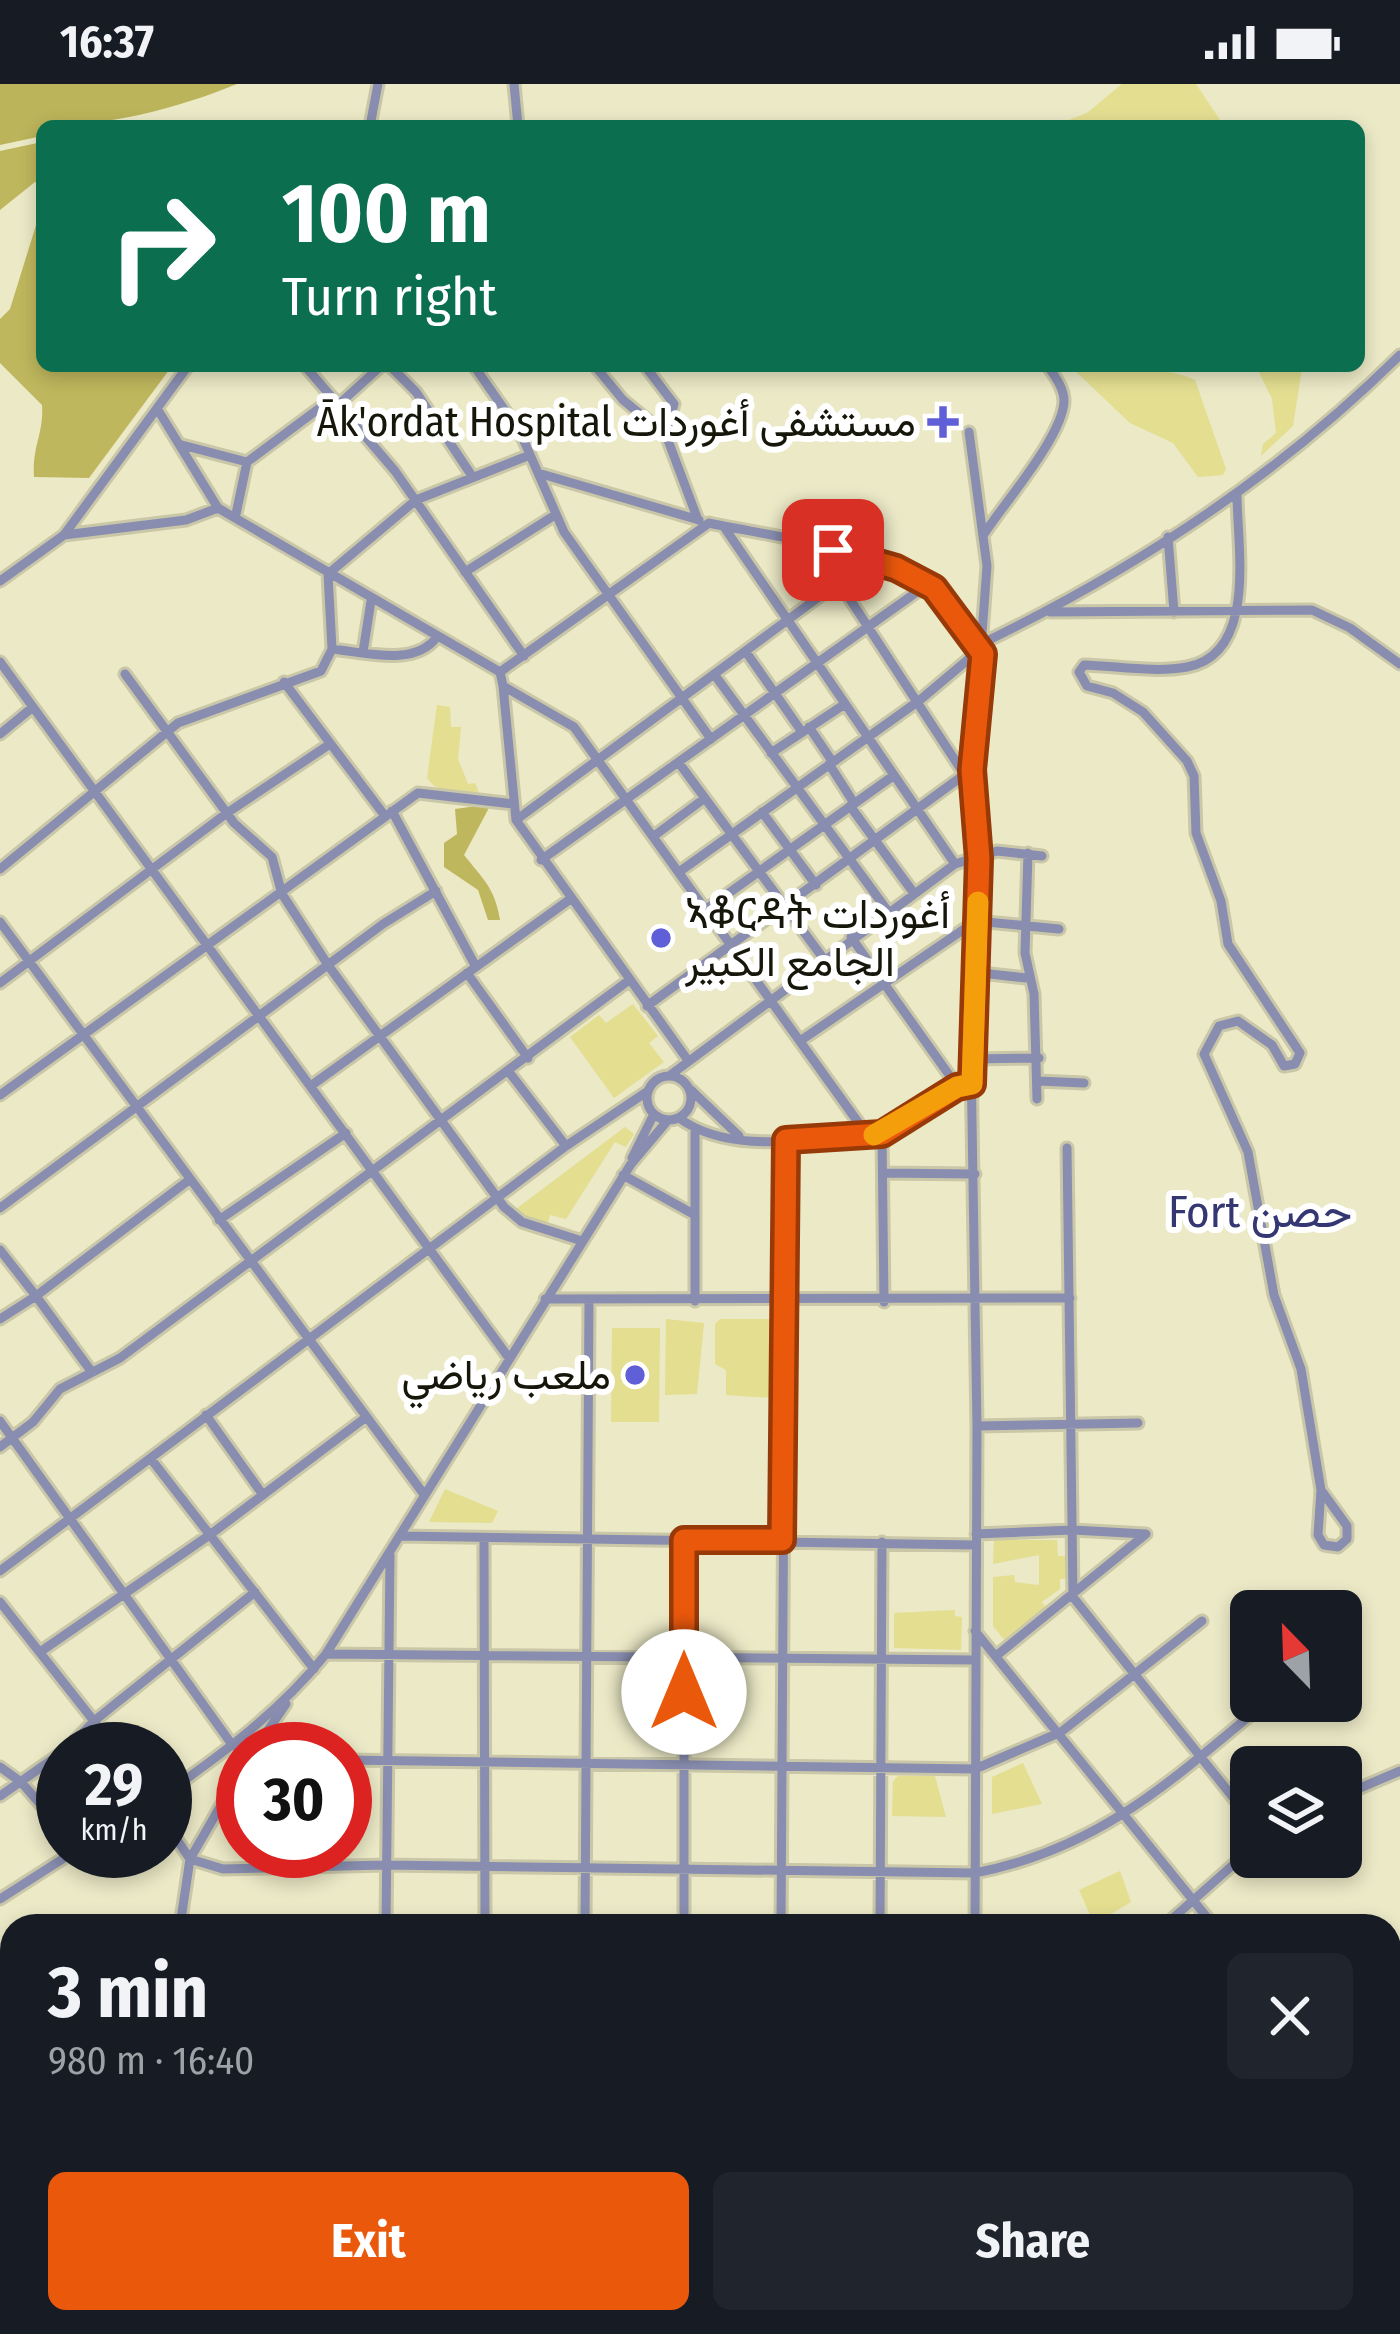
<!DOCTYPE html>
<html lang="en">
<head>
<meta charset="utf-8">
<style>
	:root { --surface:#171b24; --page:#20242c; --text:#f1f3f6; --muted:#9ea1a6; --accent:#ea580c }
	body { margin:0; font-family:"Fira Sans Condensed",Vazirmatn,"Noto Sans Ethiopic",sans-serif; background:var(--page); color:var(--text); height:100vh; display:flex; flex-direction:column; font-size:45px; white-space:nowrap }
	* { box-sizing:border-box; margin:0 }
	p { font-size:39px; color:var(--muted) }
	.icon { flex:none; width:66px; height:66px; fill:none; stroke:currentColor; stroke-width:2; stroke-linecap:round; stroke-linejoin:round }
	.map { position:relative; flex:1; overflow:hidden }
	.sheet { position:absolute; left:0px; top:1830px; width:1401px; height:420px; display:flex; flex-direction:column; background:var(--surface); border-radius:36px 36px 0 0; box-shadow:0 6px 18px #0003 }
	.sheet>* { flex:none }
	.top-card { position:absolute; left:36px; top:36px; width:1329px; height:252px; border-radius:18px; box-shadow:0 6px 18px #0003; background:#0b6e4f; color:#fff; overflow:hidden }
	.needle { width:78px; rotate:337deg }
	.controls { position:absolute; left:1230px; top:1506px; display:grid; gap:24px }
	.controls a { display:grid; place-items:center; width:132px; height:132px; border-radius:18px; background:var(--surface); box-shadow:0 6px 18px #0003; font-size:60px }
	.speed { position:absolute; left:36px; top:1638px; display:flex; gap:24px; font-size:60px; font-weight:700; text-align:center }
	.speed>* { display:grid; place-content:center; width:156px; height:156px; border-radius:50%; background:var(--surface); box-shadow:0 6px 18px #0003; line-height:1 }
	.speed small { font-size:30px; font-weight:400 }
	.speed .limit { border:18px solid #d22; background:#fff; color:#111 }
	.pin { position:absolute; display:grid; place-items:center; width:102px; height:102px; color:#fff; margin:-51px; border-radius:24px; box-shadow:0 6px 18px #0006 }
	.me { position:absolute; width:132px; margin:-66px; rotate:0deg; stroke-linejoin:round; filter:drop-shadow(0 0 9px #0008) }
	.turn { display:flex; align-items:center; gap:42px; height:252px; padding:0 48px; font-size:54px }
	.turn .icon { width:156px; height:156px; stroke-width:2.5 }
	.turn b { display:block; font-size:84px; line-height:102px }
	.round { display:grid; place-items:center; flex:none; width:126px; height:126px; border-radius:18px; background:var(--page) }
	.overview { display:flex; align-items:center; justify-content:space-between; height:204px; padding:0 48px }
	h1 { font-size:72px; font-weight:700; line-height:90px }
	.primary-button { display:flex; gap:24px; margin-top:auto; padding:24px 48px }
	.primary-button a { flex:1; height:138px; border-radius:18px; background:var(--accent); color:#fff; font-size:48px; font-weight:700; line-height:138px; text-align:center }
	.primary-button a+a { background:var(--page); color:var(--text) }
	.status { display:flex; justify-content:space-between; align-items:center; height:84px; padding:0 60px; background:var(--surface); direction:ltr }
	.status svg { height:33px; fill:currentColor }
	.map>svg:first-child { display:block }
	.green { fill:#e3de90 }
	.forest { fill:#bfb75d }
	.water { fill:#bcb45a }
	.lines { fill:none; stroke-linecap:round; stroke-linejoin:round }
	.street-casing { stroke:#c9c7a8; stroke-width:15 }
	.primary-casing { stroke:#c9c7a8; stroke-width:21 }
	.street { stroke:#898eb0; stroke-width:9 }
	.primary { stroke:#40437e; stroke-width:15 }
	.route-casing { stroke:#983908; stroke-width:30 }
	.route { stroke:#ea580c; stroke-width:21 }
	.slow { stroke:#f59e0b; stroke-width:21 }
	.poi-dot { fill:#5f5fd7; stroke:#fff; stroke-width:4.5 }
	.labels { text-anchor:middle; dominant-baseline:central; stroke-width:12; stroke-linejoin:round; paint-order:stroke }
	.poi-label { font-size:42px; fill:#17160a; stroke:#fff; text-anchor:end }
	.neighbourhood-label { font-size:45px; fill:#353772; stroke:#fff }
</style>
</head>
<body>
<div class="status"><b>16:37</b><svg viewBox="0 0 49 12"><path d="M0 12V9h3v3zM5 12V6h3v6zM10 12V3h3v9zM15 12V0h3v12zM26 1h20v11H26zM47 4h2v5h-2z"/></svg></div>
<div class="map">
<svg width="1400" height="2250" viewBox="0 0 1400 2250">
	<rect width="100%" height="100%" fill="#ebe9c6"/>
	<path class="green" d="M1122 0H1196L1224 42H1052L1087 29Z
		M1070 282C1098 282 1173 283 1195 296L1226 385 1223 391 1198 393 1173 359 1130 339Z
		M1256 282 1302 284 1293 342 1261 372 1263 360 1276 349 1272 315Z
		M437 621 450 623 451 643H461L458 675 468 700 475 699 479 709C461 713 438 711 427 694Z
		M633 920 658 952 649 959 664 978 614 1014 570 953 599 931 606 939Z
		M625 1043 634 1050 626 1063 615 1058 566 1135 550 1131 547 1142 524 1137 516 1125Z
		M666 1235 704 1239 697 1310 665 1311Z
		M720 1235H773L772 1314 726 1311V1286L715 1280V1240Z
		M612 1244H660L659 1338H611Z
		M445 1405 498 1427 492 1439 429 1438Z
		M994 1456H1057L1058 1472H1067V1495H1060V1505L1042 1518 1048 1526 1006 1558 993 1542V1493L1014 1491 1015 1498 1039 1501V1471L993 1480Z
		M955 1526V1532L962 1533 961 1566 894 1564V1529Z
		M1023 1679 1042 1720 992 1730V1693Z
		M898 1692H935L946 1733 892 1732 893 1697Z
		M1120 1787 1131 1818 1094 1840 1079 1806Z"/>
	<path class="forest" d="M42 58V103L35 98 0 126V67Z
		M42 122V282H172L89 394 34 393C32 361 44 350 42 321L0 279V235L10 225Z
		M491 720 464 771C483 795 495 804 500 836H488L478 806 444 783V759L457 750 455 725Z"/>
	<path class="water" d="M0 0H237C176 25 108 42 42 42V52L0 61Z"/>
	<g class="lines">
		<g class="street-casing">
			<path id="street" d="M514 0 518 42
				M370 42 378 0
				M305 282 395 387 524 572
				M390 282 416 308 472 392
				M474 282 520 348 564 448 711 655
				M595 282 623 316 666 351 698 436
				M645 282 674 320 666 351
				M338 321 381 282
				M158 326 218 424
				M969 348 987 482 972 685 979 775 971 975 977 1342 975 1842
				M182 361 247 378
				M538 389 699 436
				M1237 411C1237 461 1258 570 1187 583 1155 589 1117 582 1084 581L1079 588 1087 602 1113 609 1143 628 1187 677 1194 692 1196 749 1221 817 1228 860 1300 969 1295 980 1284 982 1272 961 1238 937 1219 942 1204 970 1248 1068 1274 1211 1301 1285 1321 1406 1318 1451 1324 1461 1338 1463 1347 1455V1442L1321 1406
				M236 430 247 378 333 314
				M724 443 955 780
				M984 450C1005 418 1063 352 1064 317 1064 304 1055 293 1048 282
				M64 451 186 436 218 424 500 588 503 602 574 643 868 1052
				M1168 453 1174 528
				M465 488 555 431
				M0 497 64 451 188 282
				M840 500 964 690
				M1050 528 1312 526 1350 544 1400 580
				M985 558C1137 484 1280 390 1400 271
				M332 565C364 568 414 583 436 554
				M363 568 371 517
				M746 568 802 648
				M0 578 509 1274
				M500 588 709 439C764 451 895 468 933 504 953 522 960 557 983 570
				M125 590 234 739 272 773 282 810 328 881 504 1123 522 1138 582 1157
				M714 590 887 826
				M284 598 385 732
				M503 602 516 736 687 975
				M809 643 832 677
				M0 650 33 623
				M771 669 845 620
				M679 679 823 874
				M829 680 854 719
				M850 722 913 808
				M392 727 476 883
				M762 728 816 801
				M516 736 869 476
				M654 752 705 714
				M1028 769 1025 869 1034 910 1037 1015
				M541 776 928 500
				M0 785 178 639 321 587 332 565 328 490 416 416 530 371
				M679 788 920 616 977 568
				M705 826 893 692
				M0 838 423 1409
				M851 853 957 1002
				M972 888 1026 894
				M467 889 528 974
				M0 899 227 729 330 660
				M647 922 972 685
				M800 957 976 837 1059 845
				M971 975 1039 974
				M509 988 566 1062
				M669 992 955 780 997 767 1042 772
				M647 1014a22 22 0 1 1 44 0a22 22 0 1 1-44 0Z
				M1038 997 1084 999
				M312 1001 569 816
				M691 1006 739 1052
				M0 1011 418 709 513 720
				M679 1034C729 1071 809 1055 868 1052L882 1050 957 1002 972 1001
				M695 1044V1217
				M882 1050 884 1218
				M1067 1064 1073 1513 1251 1736
				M632 1074 654 1030
				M883 1089 975 1090
				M623 1091 695 1131
				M0 1124 383 840 436 807
				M219 1136 346 1049
				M0 1166 36 1212 189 1096
				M545 1215 1070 1214
				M0 1235 36 1212 91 1287
				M206 1331 263 1411
				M0 1337 233 1662
				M977 1342 1138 1339
				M0 1363 33 1338 60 1305 120 1274 628 897
				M151 1375 314 1585
				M976 1450 1073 1446 1146 1450 996 1572
				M400 1452 975 1461
				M484 1455 485 1842
				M684 1457V1842
				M0 1487 566 1062 648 1007
				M0 1518 116 1665
				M975 1547 1214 1842
				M40 1568 211 1450 365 1334
				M326 1570 975 1576
				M67 1665 94 1637 255 1508
				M255 1665 286 1620
				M345 1676 975 1685 1061 1648 1202 1537
				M0 1683 21 1698 63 1746
				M165 1710C225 1668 280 1627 326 1570L631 1080 668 1036
				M0 1712 63 1668
				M1341 1712 1400 1687
				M165 1738 190 1775 223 1785 385 1781 975 1789C1099 1765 1171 1697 1265 1619
				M0 1815 75 1767
				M180 1842 190 1775 243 1683
				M386 1842 390 1471
				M585 1842 589 1216
				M781 1842 786 1056
				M880 1842 882 1458
				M1164 1842 1251 1765
				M1389 1959 1400 1962
				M1389 2030 1400 2012
				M1389 2083 1400 2081
				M244 2238 246 2250
				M488 2238V2250H493
				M1261 2238 1266 2250
				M1294 2238 1320 2246 1362 2238
				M0 2240 63 2246 95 2238
				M961 2250V2238
				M1197 2250 1215 2238"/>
		</g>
		<g class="primary-casing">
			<path id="primary" d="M0 1926H12
				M0 1941 12 1940
				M1100 2238 1108 2250"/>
		</g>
		<use href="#street" class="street"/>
		<use href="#primary" class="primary"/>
	</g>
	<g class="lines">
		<g class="route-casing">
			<path id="route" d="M684 1608V1456H782L786 1056 882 1050 957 1003 972 1000 979 775 972 686 983 570 934 504 896 484 833 466"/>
		</g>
		<use href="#route" class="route"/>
		<path class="slow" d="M874 1051 957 1003 972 1000 978 818"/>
	</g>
	<g class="poi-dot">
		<path d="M937 320h12v12h12v12h-12v12h-12v-12h-12v-12h12z"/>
		<circle cx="661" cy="854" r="12"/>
		<circle cx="635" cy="1291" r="12"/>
	</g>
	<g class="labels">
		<g class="poi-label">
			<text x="916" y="338">Āk'ordat Hospital مستشفى أغوردات</text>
			<text x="685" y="830" text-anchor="start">ኣቆርዳት أغوردات<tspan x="685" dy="48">الجامع الكبير</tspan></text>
			<text x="611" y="1291">ملعب رياضي</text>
		</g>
		<g class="neighbourhood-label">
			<text x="1260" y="1128">Fort حصن</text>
		</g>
	</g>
</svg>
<div class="controls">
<a><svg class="needle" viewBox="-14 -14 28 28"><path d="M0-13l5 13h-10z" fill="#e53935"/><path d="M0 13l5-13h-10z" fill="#9ea1a6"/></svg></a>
<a><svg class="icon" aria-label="layers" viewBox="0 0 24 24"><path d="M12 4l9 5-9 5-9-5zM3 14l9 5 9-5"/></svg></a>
</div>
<div class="speed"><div>29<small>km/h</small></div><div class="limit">30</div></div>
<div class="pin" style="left:833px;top:466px;background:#d93025"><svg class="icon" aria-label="arrive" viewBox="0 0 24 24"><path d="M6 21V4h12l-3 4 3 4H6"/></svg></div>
<svg class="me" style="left:684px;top:1608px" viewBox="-20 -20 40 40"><circle r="19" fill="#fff"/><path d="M0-13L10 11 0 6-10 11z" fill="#ea580c"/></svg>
<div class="top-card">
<div class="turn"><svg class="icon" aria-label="right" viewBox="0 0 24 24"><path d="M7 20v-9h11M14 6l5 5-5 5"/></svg><div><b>100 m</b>Turn right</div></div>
</div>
<section class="sheet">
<div class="overview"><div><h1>3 min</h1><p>980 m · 16:40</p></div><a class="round"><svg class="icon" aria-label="close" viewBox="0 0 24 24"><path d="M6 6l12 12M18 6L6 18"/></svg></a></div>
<div class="primary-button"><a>Exit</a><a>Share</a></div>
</section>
</div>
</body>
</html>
